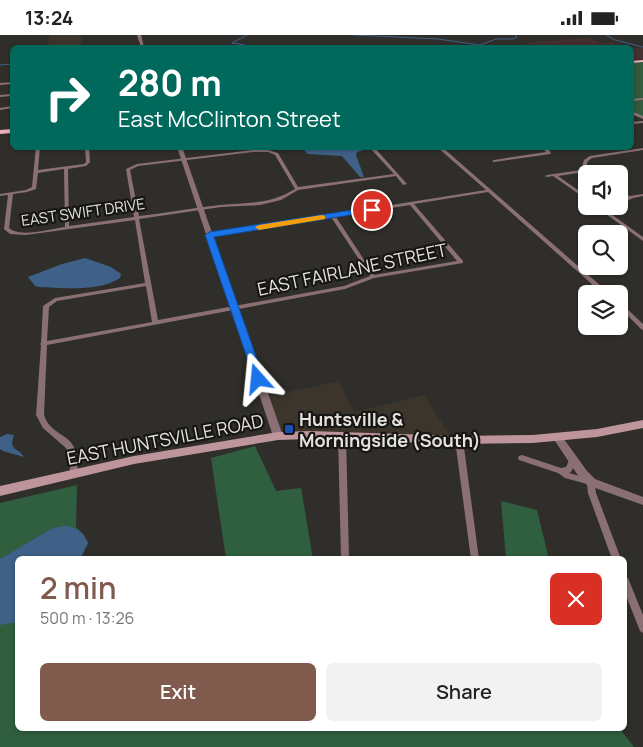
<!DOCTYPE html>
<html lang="en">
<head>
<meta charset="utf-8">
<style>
	:root { --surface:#fff; --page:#f2f2f2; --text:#222; --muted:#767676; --accent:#805b4d }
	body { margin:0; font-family:Manrope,sans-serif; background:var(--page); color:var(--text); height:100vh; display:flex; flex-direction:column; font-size:19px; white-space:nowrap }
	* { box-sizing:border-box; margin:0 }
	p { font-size:16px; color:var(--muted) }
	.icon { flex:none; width:28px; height:28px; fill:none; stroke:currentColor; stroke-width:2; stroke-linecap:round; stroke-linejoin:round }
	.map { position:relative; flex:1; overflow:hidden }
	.panel { position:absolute; left:15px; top:521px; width:612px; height:175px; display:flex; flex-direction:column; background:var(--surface); border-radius:8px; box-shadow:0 1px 4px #0004 }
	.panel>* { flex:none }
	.top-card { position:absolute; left:10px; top:10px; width:624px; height:105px; border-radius:8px; box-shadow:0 1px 4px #0004; background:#00695c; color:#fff; overflow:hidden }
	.controls { position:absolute; left:578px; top:130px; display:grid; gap:10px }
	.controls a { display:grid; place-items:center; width:50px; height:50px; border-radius:8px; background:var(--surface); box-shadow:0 1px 4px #0004; font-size:25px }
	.pin { position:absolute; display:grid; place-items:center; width:42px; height:42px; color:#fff; margin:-21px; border:2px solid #fff; border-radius:50%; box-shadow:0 1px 5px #0007 }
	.me { position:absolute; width:55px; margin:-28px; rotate:342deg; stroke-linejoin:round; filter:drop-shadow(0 0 4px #0008) }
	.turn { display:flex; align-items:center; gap:18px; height:105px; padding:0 25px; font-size:22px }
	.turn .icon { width:65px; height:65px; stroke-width:2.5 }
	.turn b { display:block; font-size:35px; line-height:42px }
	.round { display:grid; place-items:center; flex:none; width:52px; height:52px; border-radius:8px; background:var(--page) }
	.head { display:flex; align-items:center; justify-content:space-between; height:85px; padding:0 25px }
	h1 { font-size:30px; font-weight:600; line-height:38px; color:var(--accent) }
	.action { display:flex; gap:10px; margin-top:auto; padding:10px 25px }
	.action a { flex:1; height:58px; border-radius:8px; background:var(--accent); color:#fff; font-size:20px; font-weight:600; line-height:58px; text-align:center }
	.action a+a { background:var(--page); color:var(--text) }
	.status { display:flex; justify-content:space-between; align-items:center; height:35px; padding:0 25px; background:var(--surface); direction:ltr }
	.status svg { height:14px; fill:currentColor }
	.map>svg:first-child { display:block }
	.built { fill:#3b352c }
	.industrial { fill:#442f31 }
	.green { fill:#315a3e }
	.forest { fill:#2f5f3f }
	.water { fill:#3f6188 }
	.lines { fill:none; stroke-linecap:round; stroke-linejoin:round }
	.stream { stroke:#3f6188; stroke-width:1 }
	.minor { fill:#8a7074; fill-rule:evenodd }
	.tertiary { fill:#8a7074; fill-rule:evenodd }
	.secondary { fill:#bf959c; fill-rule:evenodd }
	.primary { fill:#e7b2bb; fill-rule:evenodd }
	.route { fill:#1a73e8; stroke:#114b97 }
	.slow { fill:#f59e0b }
	.transit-dot { fill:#1a4fb4; stroke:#171614; stroke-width:2 }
	.labels { text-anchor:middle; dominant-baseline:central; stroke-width:4.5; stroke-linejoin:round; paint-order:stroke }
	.far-street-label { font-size:15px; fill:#e5e3e0; stroke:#171614 }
	.street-label { font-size:18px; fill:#e5e3e0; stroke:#171614 }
	.poi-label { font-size:18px; font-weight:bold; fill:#e5e3e0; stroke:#171614; text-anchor:start }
</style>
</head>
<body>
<div class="status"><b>13:24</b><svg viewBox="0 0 49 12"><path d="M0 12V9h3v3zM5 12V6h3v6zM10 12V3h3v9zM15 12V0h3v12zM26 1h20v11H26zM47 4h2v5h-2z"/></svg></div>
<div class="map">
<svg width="643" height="712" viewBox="0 0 643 712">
	<rect width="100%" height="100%" fill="#302e2a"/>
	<path class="built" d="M49 0H81L82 10 48 12Z
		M339 346 354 377 424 360 449 399 445 404 278 401 265 362Z"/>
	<path class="industrial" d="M589 3 601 8 612 7 627 12 643 13V26L631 27V12H518L532 7Z"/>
	<path class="green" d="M643 26V83L631 77V27Z"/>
	<path class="forest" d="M255 411 276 456 301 453 313 524H226L211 423Z
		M77 450 76 492 84 500 88 508 80 524H18V694H620L634 712H0V468Z
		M501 466 537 475 549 524H506Z"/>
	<path class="water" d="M342 112 367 114 357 117 356 120 364 142H360L342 121 308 119 302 113Z
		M85 223 111 232 121 239 120 243C99 257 63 253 39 252L35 251 28 242 62 229Z
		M7 399 14 400C8 416 18 412 24 422L3 416 0 414V402Z
		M65 491C77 492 83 497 88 508L80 524H18L17 587 0 590V524L53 493Z"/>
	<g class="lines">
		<path class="stream" d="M354 0 438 4 480 10 496 4H513L517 2 515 0
			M606 0 615 5 643 12
			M246 12 245 10 232 8 247 0
			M0 30 12 29"/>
		<path class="minor" d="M12 47V49L0 50V48Z
			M12 59V61L0 62V60Z
			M643 63V65L631 66V64Z
			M12 71V73L0 75V73Z
			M643 86V88L631 89V87Z
			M36 112H40L38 135 84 129 86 127 85 112H89L90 127 86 131 68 134 69 191 134 182 126 134 137 129 253 115H268L278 118 298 152 394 139 369 112H374L407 149 403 150 396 141 298 155 281 165 260 170 221 172 139 184 158 285 344 251 370 241 331 182 209 201 207 200 209 199 486 155 437 112H442L610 259H603L488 157 414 169 463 226V228L374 243 345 254 47 310 44 380C50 399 68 398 75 414 78 422 77 430 78 438L77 440 74 441 71 440 70 438 69 421 66 413 43 393 36 380 41 310 40 309 41 308 43 271 55 263 145 248 135 185 26 200 10 199 4 194 8 160 0 161V159L26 155 32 152ZM253 117H268L275 120 295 154C269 170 248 167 220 170 193 173 166 178 139 181L130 135 138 131ZM64 134 65 192C50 194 20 203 9 193L13 159 27 157 36 154 38 138ZM410 170 457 226 374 240 336 182ZM146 251 152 287 47 306 49 272 57 266Z
			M542 112H547L551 118 550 119 494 127 492 126 494 125 546 117Z
			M643 113V115L592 123 588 126 584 137 558 141 586 161V164L553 141 547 142 545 141 547 140 581 135 584 125 590 121Z
			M619 157 630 161 643 159V161L633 163 619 170V167L627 163 619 160Z
			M595 171H600L643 202V206Z
			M619 267 621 268 643 289V295L641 294 619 272Z
			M342 397 345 398 346 400 349 524H341L338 400 339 398Z
			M459 402 462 403 463 405 479 524H471L455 405 456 403Z
			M522 420 561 433 566 432 570 423 573 422 576 423 577 425 571 437 569 438 594 445 596 458 621 524H612L588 458 587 449 565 443 558 438 519 425 518 423 519 421Z
			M625 542 628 543 643 580V598L640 596 625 558Z"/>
		<path class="tertiary" d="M137 0H141L144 12H141Z
			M631 76 643 81V84L631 79Z
			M177 112H182L283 401 281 404H275L273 401Z
			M558 399 561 400 587 436 595 444 643 462V470L587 450 579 442 553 403 555 400Z"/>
		<path class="secondary" d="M643 385V393L597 402 533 408 459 409 310 404 278 405 134 429 0 461V451L134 421 278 397 310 396 459 401 533 400 597 394Z"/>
		<path class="primary" d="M643 25V27L631 28V26Z
			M12 94V98L0 99V95Z"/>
	</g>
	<path class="route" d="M372 172 376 175 375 176 214 202 264 344 258 348 255 346 205 200 209 197Z"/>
	<path class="slow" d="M322 180 325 181V184L259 195 255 192 259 190Z"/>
	<rect class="transit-dot" x="284" y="389" width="10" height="10" rx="2.5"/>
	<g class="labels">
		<g class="far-street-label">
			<text transform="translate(83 177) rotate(-8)">EAST SWIFT DRIVE</text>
		</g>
		<g class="street-label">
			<text transform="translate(352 234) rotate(-12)">EAST FAIRLANE STREET</text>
			<text transform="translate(165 404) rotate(-11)">EAST HUNTSVILLE ROAD</text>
		</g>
		<g class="poi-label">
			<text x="299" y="384">Huntsville &amp;<tspan x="299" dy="21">Morningside (South)</tspan></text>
		</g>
	</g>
</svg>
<div class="controls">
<a><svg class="icon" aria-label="sound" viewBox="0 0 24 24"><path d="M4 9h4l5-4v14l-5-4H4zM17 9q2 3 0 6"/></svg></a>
<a><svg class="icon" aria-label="search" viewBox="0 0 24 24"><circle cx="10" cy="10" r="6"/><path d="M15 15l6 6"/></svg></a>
<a><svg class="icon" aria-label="layers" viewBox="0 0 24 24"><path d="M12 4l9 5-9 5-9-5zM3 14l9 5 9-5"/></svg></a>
</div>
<div class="pin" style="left:372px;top:175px;background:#d93025"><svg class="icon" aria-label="arrive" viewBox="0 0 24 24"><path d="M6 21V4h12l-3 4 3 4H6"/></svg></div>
<svg class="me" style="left:258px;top:344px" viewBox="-20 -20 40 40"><path d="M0-17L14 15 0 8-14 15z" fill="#1a73e8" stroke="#fff" stroke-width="4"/></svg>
<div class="top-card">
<div class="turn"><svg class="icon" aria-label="right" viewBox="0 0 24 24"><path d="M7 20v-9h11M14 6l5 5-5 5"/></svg><div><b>280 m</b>East McClinton Street</div></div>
</div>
<section class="panel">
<div class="head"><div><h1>2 min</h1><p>500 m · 13:26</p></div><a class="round" style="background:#d93025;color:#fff"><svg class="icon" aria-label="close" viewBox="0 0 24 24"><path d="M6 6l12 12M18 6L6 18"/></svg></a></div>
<div class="action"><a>Exit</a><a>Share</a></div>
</section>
</div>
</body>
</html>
